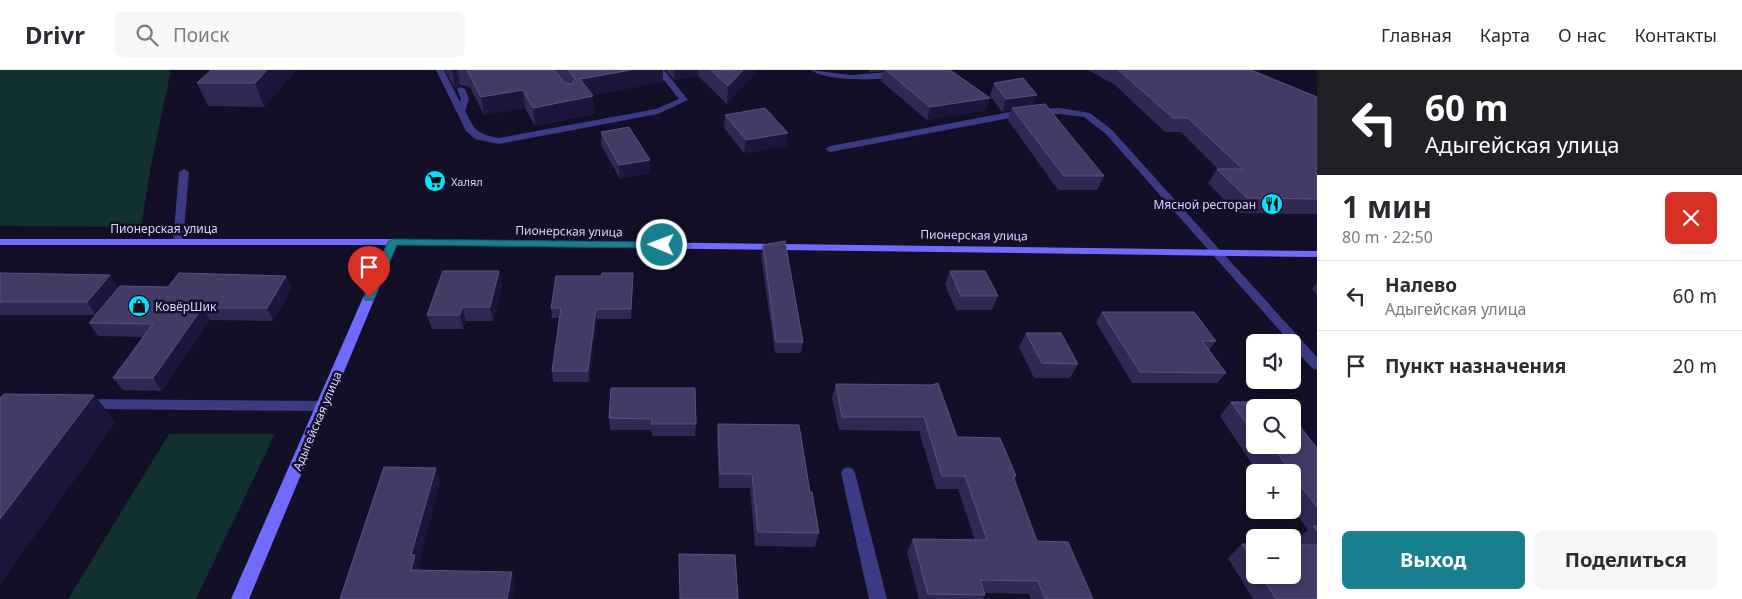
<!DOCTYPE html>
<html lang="ru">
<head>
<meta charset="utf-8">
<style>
	:root { --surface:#fff; --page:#f7f7f7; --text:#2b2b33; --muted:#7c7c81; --line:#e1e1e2; --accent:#187f8f }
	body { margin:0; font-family:"Noto Sans",sans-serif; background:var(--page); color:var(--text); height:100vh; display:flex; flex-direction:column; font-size:19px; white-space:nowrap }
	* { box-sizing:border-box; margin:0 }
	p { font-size:16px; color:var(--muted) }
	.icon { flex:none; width:28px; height:28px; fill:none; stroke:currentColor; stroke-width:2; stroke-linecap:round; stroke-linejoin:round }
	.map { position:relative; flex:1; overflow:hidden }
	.panel { display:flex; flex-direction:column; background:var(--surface); width:425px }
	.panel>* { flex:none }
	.guide { background:#202124; color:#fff; overflow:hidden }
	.fabs { position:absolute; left:1246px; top:264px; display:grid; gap:10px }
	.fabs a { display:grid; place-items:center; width:55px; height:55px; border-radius:8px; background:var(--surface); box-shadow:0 2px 8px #0003; font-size:25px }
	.pin { position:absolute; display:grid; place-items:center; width:42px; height:42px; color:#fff; margin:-51px -21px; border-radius:50% 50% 50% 0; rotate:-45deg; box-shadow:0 0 5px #0007 }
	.pin .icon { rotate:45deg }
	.me { position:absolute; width:55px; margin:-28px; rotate:271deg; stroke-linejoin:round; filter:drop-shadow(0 0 4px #0008) }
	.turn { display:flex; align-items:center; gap:18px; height:105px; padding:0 25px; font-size:22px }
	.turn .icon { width:65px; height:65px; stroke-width:2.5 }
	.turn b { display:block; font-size:35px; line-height:42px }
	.round { display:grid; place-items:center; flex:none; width:52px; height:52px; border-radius:8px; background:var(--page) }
	.summary { display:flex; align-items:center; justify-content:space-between; height:85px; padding:0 25px }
	h1 { font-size:30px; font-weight:700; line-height:38px }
	.action { display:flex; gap:10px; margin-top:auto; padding:10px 25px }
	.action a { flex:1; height:58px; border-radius:8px; background:var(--accent); color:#fff; font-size:20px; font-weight:700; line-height:58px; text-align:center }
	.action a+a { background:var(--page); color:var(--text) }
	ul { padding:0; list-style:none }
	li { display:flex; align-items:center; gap:15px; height:70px; padding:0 25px; border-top:1px solid var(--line) }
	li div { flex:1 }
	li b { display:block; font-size:19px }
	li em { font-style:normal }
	header { display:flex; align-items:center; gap:30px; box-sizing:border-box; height:70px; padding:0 25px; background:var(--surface); border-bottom:1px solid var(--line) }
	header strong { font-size:24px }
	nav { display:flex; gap:28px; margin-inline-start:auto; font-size:18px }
	.search { width:350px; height:45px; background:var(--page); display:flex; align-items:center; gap:12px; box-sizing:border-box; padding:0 18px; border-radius:8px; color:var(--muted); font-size:19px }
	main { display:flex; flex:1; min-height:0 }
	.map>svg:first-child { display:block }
	.green { fill:#12302f }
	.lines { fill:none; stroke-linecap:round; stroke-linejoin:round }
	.service { fill:#3d3a85; fill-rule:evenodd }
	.minor { fill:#3d3a85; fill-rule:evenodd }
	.secondary { fill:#6f6bff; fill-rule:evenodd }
	.wall { fill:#312854 }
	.shaded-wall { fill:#1d163a }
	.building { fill:#433a66; stroke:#5a527e }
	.route { fill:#187f8f; stroke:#10535d }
	.labels { text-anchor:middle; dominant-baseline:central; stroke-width:5; stroke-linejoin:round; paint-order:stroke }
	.far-poi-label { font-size:11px; fill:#d9d4ff; stroke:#130f26; text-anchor:start }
	.poi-label { font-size:12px; fill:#d9d4ff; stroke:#130f26; text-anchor:end }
	.street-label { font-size:12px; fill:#d9d4ff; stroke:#130f26 }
</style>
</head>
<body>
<header>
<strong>Drivr</strong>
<div class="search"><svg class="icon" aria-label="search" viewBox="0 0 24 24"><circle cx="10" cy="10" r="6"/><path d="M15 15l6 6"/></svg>Поиск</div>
<nav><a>Главная</a><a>Карта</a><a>О нас</a><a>Контакты</a></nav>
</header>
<main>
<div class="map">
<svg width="1317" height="529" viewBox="0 0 1317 529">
	<rect width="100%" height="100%" fill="#130f26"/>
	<path class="green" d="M0 0H171L151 95 141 157 0 156Z
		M169 364H275L196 529H68Z"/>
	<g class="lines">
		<path class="service" d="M436 0H444L460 32 461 29 457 19 461 17 465 19 469 29 465 41C475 61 477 64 499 68L656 39 679 29 656 0H664L688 30 658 44 499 74 475 69 466 61Z
			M811 0 850 5 917 0C900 12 828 13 811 0Z
			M1060 38 1090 43 1112 60 1220 180 1222 182 1220 184H1212L1106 64 1084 47 1060 44 1020 46 830 82 825 79 830 76 1020 40Z
			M184 99 189 102 183 172 178 175 173 172 179 102Z
			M86 329 323 331 328 332 330 336 328 340 323 341 86 339 81 338 79 334 81 330Z
			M848 397 853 399 855 403 887 529H869L841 403 843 399Z"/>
		<path class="minor" d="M1216 179 1220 180 1317 287V300L1312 298 1292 276V272H1290L1212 184 1210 182Z"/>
		<path class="secondary" d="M0 169H393L1317 181V187L397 175 249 529H231L386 175H0Z"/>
	</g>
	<path class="wall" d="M296 0 264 37 208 36 197 13Z
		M445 0H555L565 13H566L556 0H663V12L592 25 594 44 535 56 525 38 484 45 470 17 460 15 455 18Z
		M666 0H758L727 34 698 6 674 10Z
		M869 0H950L986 40 927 50 881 11 883 1 870 2Z
		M1088 0H1260L1258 3 1317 27V144L1237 143 1208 113 1217 99H1218L1181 62H1165L1115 15Z
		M994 13 1033 35 1104 106 1097 120H1058L1008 50 1011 40 1002 42 990 26Z
		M725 45 787 76 744 83 724 58Z
		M601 62 650 90V103L620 109 601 75Z
		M763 175 803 272 801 283H775L761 185Z
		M499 201 502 215 493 251H466L463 259H432L427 245Z
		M950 201 998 226 992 240H956L945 215Z
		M0 203 118 218 168 217 286 206 292 218 273 251 210 250 162 321 123 320 113 308 143 267 98 266 89 253 96 245H0Z
		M633 203V213L631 249H597L589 312H553L552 301 560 248H552L551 238 601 206Z
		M1317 213V224L1312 219Z
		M1102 242 1216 271 1209 280 1226 303 1217 313H1132L1096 252Z
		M1026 263 1078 294 1070 308H1034L1019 277Z
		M836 314 932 315 957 367 1016 406 1014 409 1037 471 1093 529H1031L1029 524 985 523V525L983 529H919L907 482 913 469 975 470 958 419H936L919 361 839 360 832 328Z
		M611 318 696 354 695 366H652L651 360H610L609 348Z
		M1231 332 1255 338V375H1292L1317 378V529H1253L1228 488 1242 474H1255V505H1292L1301 475 1297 469 1308 460 1292 438V402H1268L1264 397H1254L1220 346Z
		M718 354 810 422 819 463 815 477 755 476 750 418H719L717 368Z"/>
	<path class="shaded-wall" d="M267 0H296L264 37 255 13Z
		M453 0H457L460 15 455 18 452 1Z
		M631 0H663V12L582 27 580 9Z
		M675 0H698V6L674 10Z
		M743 0H758L727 34 728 16Z
		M1249 0H1260L1254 10Z
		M523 20 525 38 484 45 481 27Z
		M1037 25 1032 38H1012L1011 40 1002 42 1006 29Z
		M593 26 594 44 535 56 533 38Z
		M990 28 986 40 927 50 930 37Z
		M788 63 787 76 744 83 746 70Z
		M650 90V103L620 109 619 95Z
		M499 201 502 215 493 251 490 237Z
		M633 203V213L631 249V239Z
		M110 205 118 219 96 245 87 232Z
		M286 206 292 218 273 251 267 238Z
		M462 237 466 251 463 259 460 245Z
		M202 238 210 250 162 321 153 308Z
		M596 239 597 249 589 312 588 301Z
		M94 325 116 352 0 515V449Z
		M436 398 441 411 419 494 421 498 417 513 411 500V485Z
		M512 502 516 515 513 529H507Z"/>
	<path class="building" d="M211 0H267L255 13H197Z
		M467 0H555L565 13 572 14 575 9 568 0H631L580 9 593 26 533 38 523 20 481 27Z
		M711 0H743L728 16Z
		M886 0H950L990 28 930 37Z
		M1118 0H1251L1317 27V129L1247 128 1217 99H1243L1188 48H1173L1121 2Z
		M1023 8 1037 25 1006 29 994 13Z
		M1045 34 1104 106H1064L1012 38Z
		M765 38 788 63 746 70 725 45Z
		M629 57 650 90 619 95 601 62Z
		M785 171 803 272H776L763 175Z
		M443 201H499L490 237H462L460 245H427Z
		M950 201H985L998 226H961Z
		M0 203 110 205 87 232H0Z
		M179 203 286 206 267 238H202L153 308H113L153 254 89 253 120 216 168 217Z
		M602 203H633L631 239H596L588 301H552L561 238H551L556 206H601Z
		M1102 242H1194L1216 271H1202L1226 303 1140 302Z
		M1026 263H1061L1078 294 1042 293Z
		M938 313 957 367 1000 368 1016 406H1013L1037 471 1068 472 1093 529H1045L1038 511 980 510 985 525 928 524 913 469 987 470 965 406H942L924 347H842L836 314 932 315Z
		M611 318H695L696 354H651L652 349 609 348Z
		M4 324 94 325 0 449V328Z
		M1231 332H1281L1286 338H1255V365Z
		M1292 346 1317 378V437L1292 404V402L1277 383H1268L1262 375H1292Z
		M718 354 799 355 810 422H812L819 463 758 462 752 404H720Z
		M384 397 436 398 411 485H415L411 500 512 502 507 529H340Z
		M1313 456H1317V461Z
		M1242 474H1255V495Z
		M1292 475H1317V529H1276L1261 505H1292Z
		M679 484 735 485 738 529H680Z"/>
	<path class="route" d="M393 169 662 172 667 175 662 178 397 175 375 227 373 230H365L364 227 388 172Z"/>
	<defs>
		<g id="supermarket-disc" transform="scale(1.125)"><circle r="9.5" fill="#00e5ff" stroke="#130f26"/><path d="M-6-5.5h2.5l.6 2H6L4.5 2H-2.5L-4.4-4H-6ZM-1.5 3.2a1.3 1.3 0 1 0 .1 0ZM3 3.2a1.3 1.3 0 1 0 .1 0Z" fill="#111"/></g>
		<g id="restaurant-disc" transform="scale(1.125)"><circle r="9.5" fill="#00e5ff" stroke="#130f26"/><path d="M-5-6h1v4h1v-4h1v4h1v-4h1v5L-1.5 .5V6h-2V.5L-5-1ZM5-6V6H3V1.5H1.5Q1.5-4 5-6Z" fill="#111"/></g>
		<g id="shop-disc" transform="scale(1.125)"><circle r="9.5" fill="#00e5ff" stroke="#130f26"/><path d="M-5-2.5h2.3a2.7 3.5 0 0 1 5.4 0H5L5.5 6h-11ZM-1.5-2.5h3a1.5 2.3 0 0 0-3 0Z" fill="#111"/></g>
	</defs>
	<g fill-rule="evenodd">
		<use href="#supermarket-disc" x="435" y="111"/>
		<use href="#restaurant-disc" x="1272" y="134"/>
		<use href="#shop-disc" x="139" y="236"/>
	</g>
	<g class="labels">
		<g class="far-poi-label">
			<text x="451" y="111">Халял</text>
		</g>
		<g class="poi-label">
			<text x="1256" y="134">Мясной ресторан</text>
			<text x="155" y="236" text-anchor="start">КовёрШик</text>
		</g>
		<g class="street-label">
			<text x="164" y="158">Пионерская улица</text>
			<text transform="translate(569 161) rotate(1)">Пионерская улица</text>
			<text transform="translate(974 165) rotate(1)">Пионерская улица</text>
			<text transform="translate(317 351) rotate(-67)">Адыгейская улица</text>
		</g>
	</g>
</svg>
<div class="fabs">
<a><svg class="icon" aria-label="sound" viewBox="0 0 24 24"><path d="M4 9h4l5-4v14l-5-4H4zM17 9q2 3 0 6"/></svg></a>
<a><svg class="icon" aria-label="search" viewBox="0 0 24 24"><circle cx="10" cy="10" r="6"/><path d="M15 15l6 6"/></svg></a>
<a>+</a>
<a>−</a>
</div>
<div class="pin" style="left:369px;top:227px;background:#d93025"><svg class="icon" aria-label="arrive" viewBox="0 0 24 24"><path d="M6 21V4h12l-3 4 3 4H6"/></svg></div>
<svg class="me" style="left:662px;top:175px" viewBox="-20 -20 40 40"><circle r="17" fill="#187f8f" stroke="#fff" stroke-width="3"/><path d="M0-11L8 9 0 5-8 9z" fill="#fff"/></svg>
</div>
<section class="panel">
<div class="guide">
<div class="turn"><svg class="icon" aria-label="left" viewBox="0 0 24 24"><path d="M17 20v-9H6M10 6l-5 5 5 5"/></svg><div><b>60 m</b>Адыгейская улица</div></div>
</div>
<div class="summary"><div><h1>1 мин</h1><p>80 m · 22:50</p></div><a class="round" style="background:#d93025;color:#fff"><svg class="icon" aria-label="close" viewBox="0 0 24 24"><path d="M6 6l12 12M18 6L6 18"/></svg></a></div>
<ul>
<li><svg class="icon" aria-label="left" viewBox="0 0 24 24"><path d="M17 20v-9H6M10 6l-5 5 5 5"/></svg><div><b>Налево</b><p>Адыгейская улица</p></div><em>60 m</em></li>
<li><svg class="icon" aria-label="arrive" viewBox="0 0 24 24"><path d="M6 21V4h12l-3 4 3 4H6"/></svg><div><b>Пункт назначения</b></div><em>20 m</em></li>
</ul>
<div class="action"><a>Выход</a><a>Поделиться</a></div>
</section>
</main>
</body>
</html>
